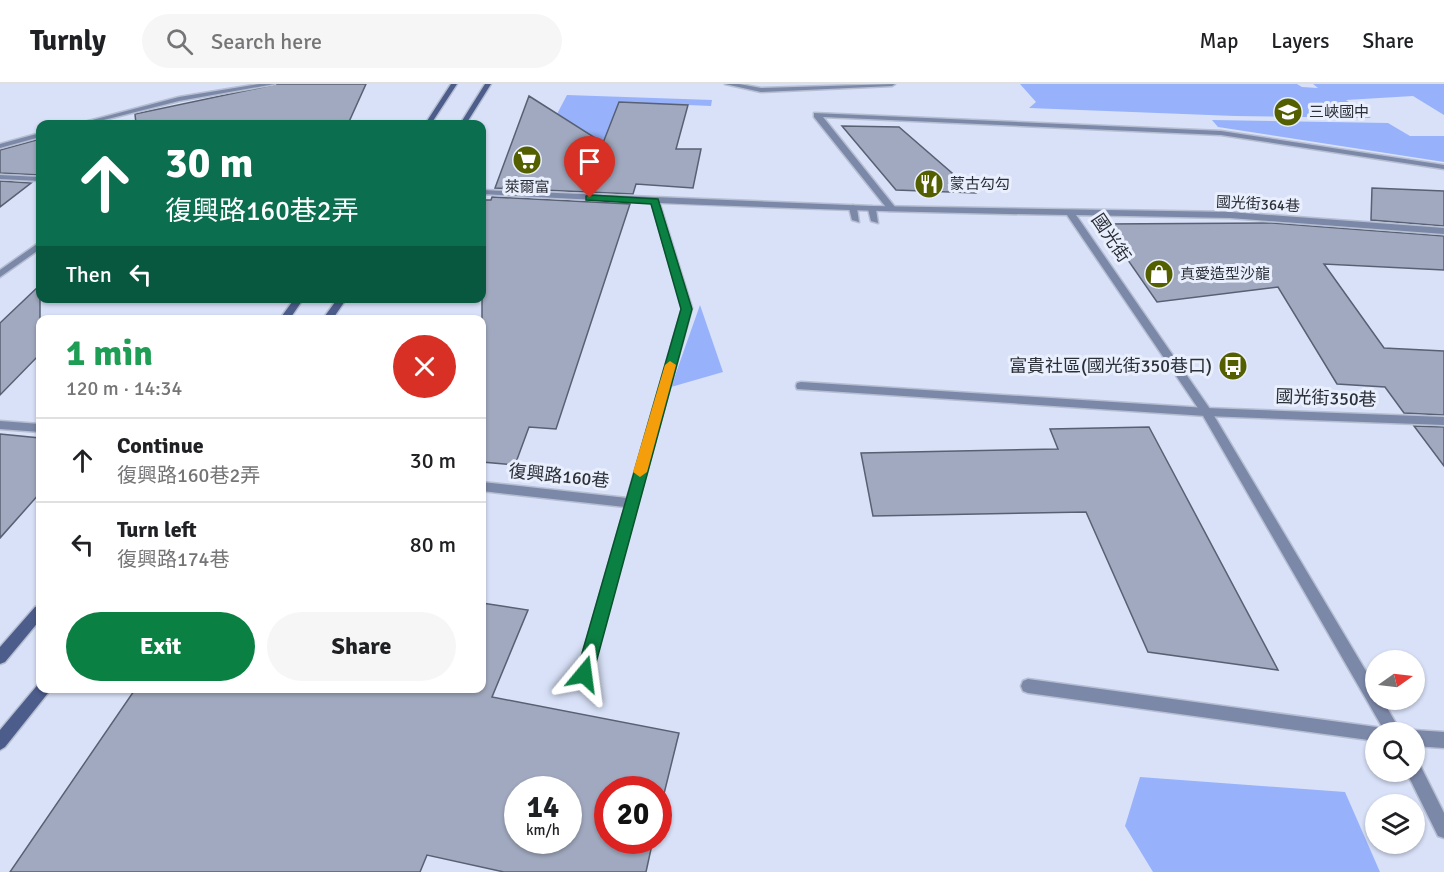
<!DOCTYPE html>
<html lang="en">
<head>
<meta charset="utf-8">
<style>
	:root { --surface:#fff; --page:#f6f6f6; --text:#202124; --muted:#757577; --line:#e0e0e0; --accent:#0b8043 }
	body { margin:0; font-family:Signika,"Noto Sans TC",sans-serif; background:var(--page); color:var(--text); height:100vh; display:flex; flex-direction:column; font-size:22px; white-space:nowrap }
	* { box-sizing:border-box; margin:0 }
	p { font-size:20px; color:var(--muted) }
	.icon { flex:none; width:33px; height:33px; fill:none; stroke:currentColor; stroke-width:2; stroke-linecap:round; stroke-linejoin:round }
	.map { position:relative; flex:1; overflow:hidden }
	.side { position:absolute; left:36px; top:231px; width:450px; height:378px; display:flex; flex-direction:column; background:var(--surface); border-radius:12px; box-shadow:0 2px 4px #0004 }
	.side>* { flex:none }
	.guide { position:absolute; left:36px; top:36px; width:450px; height:183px; border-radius:12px; box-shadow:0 2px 4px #0004; background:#0b6e4f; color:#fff; overflow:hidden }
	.needle { width:39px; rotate:76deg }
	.fabs { position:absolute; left:1365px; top:566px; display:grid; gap:12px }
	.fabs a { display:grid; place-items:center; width:60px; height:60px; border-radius:50%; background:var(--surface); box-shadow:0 2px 4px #0004; font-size:30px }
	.speed { position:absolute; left:504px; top:692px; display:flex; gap:12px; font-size:30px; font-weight:700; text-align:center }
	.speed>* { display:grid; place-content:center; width:78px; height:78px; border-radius:50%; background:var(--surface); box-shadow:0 2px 4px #0004; line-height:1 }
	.speed small { font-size:15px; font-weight:400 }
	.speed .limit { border:9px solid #d22; background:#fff; color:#111 }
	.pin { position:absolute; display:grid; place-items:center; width:51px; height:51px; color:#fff; margin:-62px -26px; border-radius:50% 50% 50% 0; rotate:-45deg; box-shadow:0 0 6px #0007 }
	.pin .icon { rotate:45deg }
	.me { position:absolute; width:66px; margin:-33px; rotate:16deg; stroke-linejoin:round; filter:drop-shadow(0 0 4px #0008) }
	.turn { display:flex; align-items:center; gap:21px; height:126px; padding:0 30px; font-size:27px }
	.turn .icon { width:78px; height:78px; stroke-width:2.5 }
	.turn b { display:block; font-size:42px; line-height:51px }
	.then { display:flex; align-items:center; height:57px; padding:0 30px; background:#0003; gap:12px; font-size:22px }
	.round { display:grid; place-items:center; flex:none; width:63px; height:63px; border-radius:32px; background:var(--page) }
	.summary { display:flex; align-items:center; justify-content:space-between; height:102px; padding:0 30px }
	h1 { font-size:36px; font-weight:700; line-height:45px; color:#1e9e55 }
	.primary-button { display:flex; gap:12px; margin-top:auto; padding:12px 30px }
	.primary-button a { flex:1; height:69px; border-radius:36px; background:var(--accent); color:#fff; font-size:24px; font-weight:700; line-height:69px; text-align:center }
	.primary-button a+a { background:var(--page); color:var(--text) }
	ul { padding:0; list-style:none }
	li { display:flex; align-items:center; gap:18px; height:84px; padding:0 30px; border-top:2px solid var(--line) }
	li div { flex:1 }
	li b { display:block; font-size:22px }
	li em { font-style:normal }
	header { display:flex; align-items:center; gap:36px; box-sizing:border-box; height:84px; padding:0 30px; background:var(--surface); border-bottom:2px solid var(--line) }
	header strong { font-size:28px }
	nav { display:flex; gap:33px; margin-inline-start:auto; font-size:21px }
	.search { width:420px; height:54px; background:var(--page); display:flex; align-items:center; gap:15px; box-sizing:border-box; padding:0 21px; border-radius:33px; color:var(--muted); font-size:22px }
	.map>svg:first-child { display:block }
	.green { fill:#97b2fb }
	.building { fill:#a0a9bf; stroke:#586073; stroke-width:1.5; fill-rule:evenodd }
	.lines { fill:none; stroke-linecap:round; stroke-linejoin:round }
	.service-casing { stroke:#b6bed2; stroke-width:3 }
	.minor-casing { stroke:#b6bed2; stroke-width:3 }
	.secondary-casing { stroke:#b6bed2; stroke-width:3 }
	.service { fill:#7c88a8; fill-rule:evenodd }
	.minor { fill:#7c88a8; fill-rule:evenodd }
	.secondary { fill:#4c5d8b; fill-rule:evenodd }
	.route { fill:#0b8043; stroke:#07532c; stroke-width:1.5 }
	.slow { fill:#f59e0b }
	.labels { text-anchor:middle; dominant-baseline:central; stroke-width:6; stroke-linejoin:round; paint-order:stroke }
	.far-poi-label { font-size:15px; fill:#2c3038; stroke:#e9effd; text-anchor:start }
	.far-street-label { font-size:15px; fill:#2c3038; stroke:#e9effd }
	.street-label { font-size:18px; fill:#2c3038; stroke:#e9effd }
	.poi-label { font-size:18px; fill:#2c3038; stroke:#e9effd; text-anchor:end }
</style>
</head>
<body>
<header>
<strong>Turnly</strong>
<div class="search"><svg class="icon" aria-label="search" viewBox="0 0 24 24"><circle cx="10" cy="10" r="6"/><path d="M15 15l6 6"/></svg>Search here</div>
<nav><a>Map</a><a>Layers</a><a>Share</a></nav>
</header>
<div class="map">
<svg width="1444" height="788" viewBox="0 0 1444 788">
	<rect width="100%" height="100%" fill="#d8e1f8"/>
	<path class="green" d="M1020 0H1297L1302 3 1318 4 1313 0H1444V31L1413 12 1346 16 1371 34 1235 32 1029 24 1036 18Z
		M567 11 712 16 711 22 619 18 603 59 557 30Z
		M1212 36 1388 39 1410 52H1444V78L1218 43Z
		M700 221 723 288 671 303Z
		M1140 693 1345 708 1380 788H1153L1125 742Z"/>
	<path class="building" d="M277 0H366L348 40H136L135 30Z
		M529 12 603 59 619 18 688 21 676 65H701L693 104 636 100 633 110 495 104Z
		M842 42 899 43 975 109 896 106Z
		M40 55V91L0 89V66Z
		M0 97 31 99 0 123Z
		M1372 104 1444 107V142L1371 136Z
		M492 113 630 120 556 345 529 343 515 381 482 378V116H491Z
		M1272 139 1444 152V186L1324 180 1384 264 1444 267V331L1404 329 1385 303 1337 300 1278 203 1157 218 1103 140Z
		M40 201V270L0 311V239Z
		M1414 342 1444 343V382Z
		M1149 343 1278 586 1148 568 1086 428 873 432 861 369 1058 365 1050 345Z
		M0 350 40 354V409L0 454Z
		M482 519 528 526 492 613 679 649 658 734V705H608V756H653L646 788H504L427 771 420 788H10L136 604H482ZM518 705H568V756H518Z"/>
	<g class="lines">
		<g class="service-casing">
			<path id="service" d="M259 0H275L179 17 88 40H77L179 13Z
				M725 0H739L761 4 895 0 892 2 761 8Z
				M814 29 1221 47 1444 81V85L1221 51 823 33 895 123V127H889L814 33Z
				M40 49V53L0 64V60Z
				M652 115 659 117 692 224 591 590 589 595 584 597 579 595 577 590 625 423 482 407V398L627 414 682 224 651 117Z
				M853 121 857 124 859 138 852 136 849 124Z
				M872 122 876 125 878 139 871 137 868 125Z
				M37 160 40 162V165L0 193V186Z
				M801 298 1206 324 1444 333V341L1206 332 797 305 796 302 797 299Z
				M0 337 40 340V348L0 345Z
				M1028 595 1376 643 1381 645 1383 648H1376V657L1028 609 1023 607 1021 602 1023 597Z"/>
		</g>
		<g class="minor-casing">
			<path id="minor" d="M0 91 40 93V97L0 95Z
				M482 106 872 122 1230 128 1444 144V150L1230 134 1076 131 1210 325 1376 604V615H1382L1401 648H1385L1202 330 1067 131C872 128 677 121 482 110Z
				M1414 646 1444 648V664L1414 662V648H1410Z
				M1414 679 1420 681 1444 729V754L1438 752 1406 687H1414Z"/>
		</g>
		<g class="secondary-casing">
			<path id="secondary" d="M451 0H457L431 40H425Z
				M485 0H491L466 40H460Z
				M295 214H304L289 236H279Z
				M338 214H347L332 236H322Z
				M40 521V536L5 578 0 580V563L35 523Z
				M40 598V604H50L48 609 5 663 0 666V646Z"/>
		</g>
		<use href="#service" class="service"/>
		<use href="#minor" class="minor"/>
		<use href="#secondary" class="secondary"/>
	</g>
	<path class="route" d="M590 111 658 115 692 225 593 590 590 596 584 598 578 596 576 590 681 225 651 120 586 116V112Z"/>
	<path class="slow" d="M670 277 676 281 647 388 640 393 633 388 665 281Z"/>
	<defs>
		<g id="school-disc" transform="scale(1.5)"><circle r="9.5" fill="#546000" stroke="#e9effd"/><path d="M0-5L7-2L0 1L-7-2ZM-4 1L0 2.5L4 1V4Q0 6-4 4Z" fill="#fff"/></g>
		<g id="supermarket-disc" transform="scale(1.5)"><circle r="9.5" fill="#546000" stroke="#e9effd"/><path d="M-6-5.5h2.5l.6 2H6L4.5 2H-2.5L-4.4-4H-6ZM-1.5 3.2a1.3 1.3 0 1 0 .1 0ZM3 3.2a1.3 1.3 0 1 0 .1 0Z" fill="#fff"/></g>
		<g id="restaurant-disc" transform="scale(1.5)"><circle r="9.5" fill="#546000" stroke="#e9effd"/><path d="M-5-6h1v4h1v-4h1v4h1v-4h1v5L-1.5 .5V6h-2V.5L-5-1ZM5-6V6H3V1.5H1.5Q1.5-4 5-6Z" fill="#fff"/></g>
		<g id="shop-disc" transform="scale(1.5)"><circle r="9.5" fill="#546000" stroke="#e9effd"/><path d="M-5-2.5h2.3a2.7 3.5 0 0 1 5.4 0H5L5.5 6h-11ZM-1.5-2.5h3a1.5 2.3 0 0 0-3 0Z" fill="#fff"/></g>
		<g id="bus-disc" transform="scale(1.5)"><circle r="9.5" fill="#546000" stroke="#e9effd"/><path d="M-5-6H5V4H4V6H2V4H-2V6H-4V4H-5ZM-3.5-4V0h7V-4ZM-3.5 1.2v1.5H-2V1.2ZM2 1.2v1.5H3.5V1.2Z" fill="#fff"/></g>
	</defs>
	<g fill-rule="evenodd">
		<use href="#school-disc" x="1288" y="28"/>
		<use href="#supermarket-disc" x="527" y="76"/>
		<use href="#restaurant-disc" x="929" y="100"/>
		<use href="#shop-disc" x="1159" y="190"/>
		<use href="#bus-disc" x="1233" y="282"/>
	</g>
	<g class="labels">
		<g class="far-poi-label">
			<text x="1309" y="28">三峽國中</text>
			<text x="950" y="100">蒙古勾勾</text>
			<text x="527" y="103" text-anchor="middle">萊爾富</text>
			<text x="1180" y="190">真愛造型沙龍</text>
		</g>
		<g class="far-street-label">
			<text transform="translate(1258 120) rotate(3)">國光街364巷</text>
		</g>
		<g class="street-label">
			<text transform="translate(1111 154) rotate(56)">國光街</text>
			<text transform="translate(1326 314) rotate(2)">國光街350巷</text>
			<text transform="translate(559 392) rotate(6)">復興路160巷</text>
		</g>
		<g class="poi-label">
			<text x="1212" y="282">富貴社區(國光街350巷口)</text>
		</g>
	</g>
</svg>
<div class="fabs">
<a><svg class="needle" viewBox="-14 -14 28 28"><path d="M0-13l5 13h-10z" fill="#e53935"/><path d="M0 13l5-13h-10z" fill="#757577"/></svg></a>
<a><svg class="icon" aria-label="search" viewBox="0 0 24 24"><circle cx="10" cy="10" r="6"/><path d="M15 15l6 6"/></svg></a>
<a><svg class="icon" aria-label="layers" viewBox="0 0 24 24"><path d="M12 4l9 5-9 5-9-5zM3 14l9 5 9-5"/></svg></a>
</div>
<div class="speed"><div>14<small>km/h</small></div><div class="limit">20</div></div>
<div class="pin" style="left:590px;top:114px;background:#d93025"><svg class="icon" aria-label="arrive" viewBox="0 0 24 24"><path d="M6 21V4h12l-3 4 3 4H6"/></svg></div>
<svg class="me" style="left:584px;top:590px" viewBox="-20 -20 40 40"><path d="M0-17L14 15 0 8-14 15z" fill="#0b8043" stroke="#fff" stroke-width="4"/></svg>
<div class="guide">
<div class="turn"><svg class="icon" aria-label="ahead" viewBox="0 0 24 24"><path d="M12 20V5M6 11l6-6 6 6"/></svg><div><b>30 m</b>復興路160巷2弄</div></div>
<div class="then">Then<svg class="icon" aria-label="left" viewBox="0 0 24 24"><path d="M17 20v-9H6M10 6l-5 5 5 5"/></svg></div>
</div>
<section class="side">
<div class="summary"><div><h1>1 min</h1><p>120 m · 14:34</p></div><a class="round" style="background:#d93025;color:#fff"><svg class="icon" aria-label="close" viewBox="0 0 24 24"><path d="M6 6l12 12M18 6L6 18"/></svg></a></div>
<ul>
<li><svg class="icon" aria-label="ahead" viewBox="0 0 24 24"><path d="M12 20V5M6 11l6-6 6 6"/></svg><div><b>Continue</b><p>復興路160巷2弄</p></div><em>30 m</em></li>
<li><svg class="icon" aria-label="left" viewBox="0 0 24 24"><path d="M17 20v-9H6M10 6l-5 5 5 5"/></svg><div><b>Turn left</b><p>復興路174巷</p></div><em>80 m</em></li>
</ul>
<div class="primary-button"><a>Exit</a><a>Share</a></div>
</section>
</div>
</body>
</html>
